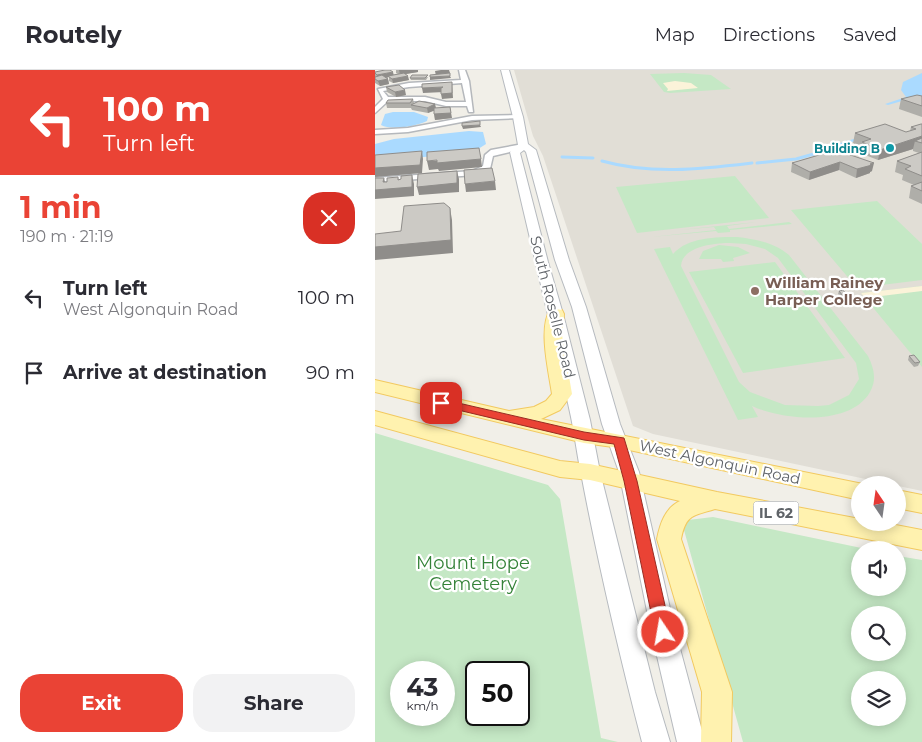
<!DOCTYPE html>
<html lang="en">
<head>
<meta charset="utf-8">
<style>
	:root { --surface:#fff; --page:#f2f2f3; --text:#2b2b33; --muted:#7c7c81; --line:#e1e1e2; --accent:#ea4335 }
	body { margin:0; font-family:Montserrat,sans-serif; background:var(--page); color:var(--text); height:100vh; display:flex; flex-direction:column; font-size:19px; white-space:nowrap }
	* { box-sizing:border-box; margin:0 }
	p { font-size:16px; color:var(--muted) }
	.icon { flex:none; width:28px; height:28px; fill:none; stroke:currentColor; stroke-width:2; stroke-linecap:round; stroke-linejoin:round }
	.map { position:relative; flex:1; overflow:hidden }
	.drawer { display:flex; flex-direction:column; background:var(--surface); width:375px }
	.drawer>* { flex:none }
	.banner { background:#ea4335; color:#fff; overflow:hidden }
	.needle { width:32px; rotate:347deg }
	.fabs { position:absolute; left:476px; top:406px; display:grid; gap:10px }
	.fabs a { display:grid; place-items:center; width:55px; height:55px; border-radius:50%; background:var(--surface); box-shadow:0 2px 12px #0003; font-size:25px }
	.speed { position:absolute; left:15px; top:591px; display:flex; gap:10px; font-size:25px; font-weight:700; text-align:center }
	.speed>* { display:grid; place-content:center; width:65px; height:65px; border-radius:50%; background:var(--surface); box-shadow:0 2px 12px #0003; line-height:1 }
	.speed small { font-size:12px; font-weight:400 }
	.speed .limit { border:2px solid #111; border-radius:8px; background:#fff; color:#111 }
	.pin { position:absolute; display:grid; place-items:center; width:42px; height:42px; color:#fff; margin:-21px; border-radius:10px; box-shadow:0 2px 8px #0006 }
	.me { position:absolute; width:55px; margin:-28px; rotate:348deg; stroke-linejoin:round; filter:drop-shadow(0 0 4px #0008) }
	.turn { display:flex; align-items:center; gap:18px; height:105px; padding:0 20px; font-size:22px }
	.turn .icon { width:65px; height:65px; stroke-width:2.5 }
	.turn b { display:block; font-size:35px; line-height:42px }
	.round { display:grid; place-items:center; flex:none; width:52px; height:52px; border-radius:20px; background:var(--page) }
	.headline { display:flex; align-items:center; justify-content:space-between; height:85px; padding:0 20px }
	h1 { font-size:30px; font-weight:700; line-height:38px; color:var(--accent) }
	.primary-button { display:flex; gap:10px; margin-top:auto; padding:10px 20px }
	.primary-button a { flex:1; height:58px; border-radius:20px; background:var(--accent); color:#fff; font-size:20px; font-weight:700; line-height:58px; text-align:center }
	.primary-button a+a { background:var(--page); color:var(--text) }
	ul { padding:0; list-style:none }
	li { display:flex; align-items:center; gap:15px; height:75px; padding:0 20px }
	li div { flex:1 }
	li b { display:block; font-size:19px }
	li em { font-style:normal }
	header { display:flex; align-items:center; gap:30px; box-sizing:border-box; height:70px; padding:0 25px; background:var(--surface); border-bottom:1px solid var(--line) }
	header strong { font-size:24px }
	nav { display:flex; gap:28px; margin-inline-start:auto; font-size:18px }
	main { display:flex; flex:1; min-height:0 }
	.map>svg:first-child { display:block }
	.education { fill:#e1ded6 }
	.green { fill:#c5e8c5; fill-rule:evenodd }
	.sand { fill:#fbf3d9 }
	.water { fill:#aadaff }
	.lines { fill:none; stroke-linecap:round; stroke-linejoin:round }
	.stream-far1 { stroke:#aadaff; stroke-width:2.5 }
	.stream { stroke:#aadaff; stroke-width:3 }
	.street-casing { stroke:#b5b8bc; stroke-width:3 }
	.secondary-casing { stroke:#b6babf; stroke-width:2 }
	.primary-casing { stroke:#f2c960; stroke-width:2 }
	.street { fill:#fff; fill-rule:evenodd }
	.secondary { fill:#fff; fill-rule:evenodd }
	.primary { fill:#fff2af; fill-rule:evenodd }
	.wall { fill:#afaea9 }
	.shaded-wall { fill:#8f8d8a }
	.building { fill:#cccac5; stroke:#8f8d8a }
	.route { fill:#ea4335; stroke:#982c22 }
	.culture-dot { fill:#0f9aa8; stroke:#fff; stroke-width:2 }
	.education-dot { fill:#8d6e63; stroke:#fff; stroke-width:2 }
	.labels { text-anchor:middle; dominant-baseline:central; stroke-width:4.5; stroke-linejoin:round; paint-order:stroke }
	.far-culture-label { font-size:12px; font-weight:bold; fill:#0d838f; stroke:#fff; text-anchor:end }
	.shield { fill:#fff; stroke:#8f9295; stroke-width:1 }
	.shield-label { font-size:14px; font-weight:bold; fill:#5f6368 }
	.education-label { font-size:15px; font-weight:bold; fill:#785e54; stroke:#fff; text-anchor:start }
	.street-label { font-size:15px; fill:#5f6368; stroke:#fff }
	.near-park-label { font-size:18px; fill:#348238; stroke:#fff }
</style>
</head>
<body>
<header>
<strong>Routely</strong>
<nav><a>Map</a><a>Directions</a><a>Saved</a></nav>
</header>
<main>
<section class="drawer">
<div class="banner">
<div class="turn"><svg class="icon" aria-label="left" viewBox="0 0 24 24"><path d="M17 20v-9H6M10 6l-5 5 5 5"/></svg><div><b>100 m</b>Turn left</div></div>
</div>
<div class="headline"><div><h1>1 min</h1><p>190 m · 21:19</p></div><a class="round" style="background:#d93025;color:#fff"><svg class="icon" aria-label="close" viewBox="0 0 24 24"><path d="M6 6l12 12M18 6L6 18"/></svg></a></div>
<ul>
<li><svg class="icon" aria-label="left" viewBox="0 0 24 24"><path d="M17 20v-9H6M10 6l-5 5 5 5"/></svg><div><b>Turn left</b><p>West Algonquin Road</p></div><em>100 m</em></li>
<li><svg class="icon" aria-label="arrive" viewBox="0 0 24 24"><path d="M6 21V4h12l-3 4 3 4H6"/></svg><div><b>Arrive at destination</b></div><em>90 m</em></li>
</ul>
<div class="primary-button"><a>Exit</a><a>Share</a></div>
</section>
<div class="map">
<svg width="547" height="672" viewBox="0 0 547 672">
	<rect width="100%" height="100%" fill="#f1efe8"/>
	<path class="education" d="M139 0H547V421L278 364 258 356 168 86 158 66Z"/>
	<path class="green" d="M309 3 336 5 356 19 295 23 289 22 275 4Z
		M360 106 394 148 262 163 241 117Z
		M502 131 547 174V210L482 218 416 140Z
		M382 152 352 156 354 159 414 152 417 154 355 160V162L343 163 341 161 276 167 341 160 339 157 304 160Z
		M362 167C380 169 400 173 414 185L493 286C499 298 502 310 495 322 475 357 407 350 377 336L383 347 363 350 279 179 295 177 298 184C313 167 341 167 362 167ZM355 173 371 174 390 179 403 188 481 293 484 309 474 325 454 335 443 336 410 335 375 322 364 312 306 196C307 176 341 173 355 173Z
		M344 175 363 177 375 183 358 188 359 191 348 192 346 189H324L328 181Z
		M400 192 470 288 368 303 314 202Z
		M547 216V297L486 223Z
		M0 363 173 415 185 429 226 668 243 672H0ZM26 602H69V645H26ZM101 602H144V645H101Z
		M338 447 496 480H485V518H522L523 486 547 490V672H368L309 460 313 450ZM485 545H522V582H485ZM485 610H522V648H485Z"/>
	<path class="sand" d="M300 11 316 13 323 18 292 21 293 19 288 13Z
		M547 216V221L490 228 486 223Z"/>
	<path class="water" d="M547 3V32L534 29 513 35 510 34 531 27 526 20 528 12Z
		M18 42H39L53 47 52 51C42 56 16 61 6 55L10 44Z
		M94 61 108 62 111 74 97 83 0 91V74L19 69Z"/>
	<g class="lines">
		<path class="stream-far1" d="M463 75 483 69"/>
		<path class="stream" d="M187 87 218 88
			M227 91C277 105 326 99 377 93
			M382 93 421 89 453 80"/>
		<g class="street-casing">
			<path id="street" d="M84 0H90L94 11 98 42H94L92 36H71L50 31H13L0 43V37L8 29 3 19 34 13 86 10ZM87 13 91 32H71L50 27H13L8 21 34 17Z
				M143 45 145 46V48L97 50 33 62 0 64V60L33 58 97 46Z
				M148 74H151V78L118 86 115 99 101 105 0 112V108L97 101 108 96 110 85 116 80Z"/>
		</g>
		<g class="secondary-casing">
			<path id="secondary" d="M126 0H134L148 47 153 74 161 80 194 190 211 237 245 354 264 402 299 556 330 672H302L275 556 244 402 227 354 197 237 180 190 151 82 149 80 145 83 173 192 188 244 215 350 225 402 280 622 295 672H267C244 583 223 493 206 403 202 385 200 366 196 347 177 258 155 171 135 82L143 75 138 47Z"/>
		</g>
		<g class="primary-casing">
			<path id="primary" d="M181 239 187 240 189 244 187 265 197 324 185 340 166 349 493 415H485V430L245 378 209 373 0 322V310L134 341 159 337 171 331 177 324C174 303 163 258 175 240Z
				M0 341 185 391 215 394 342 422 485 449V452H505L547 460V480L340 439C318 446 311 444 306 469L357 622 356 672H326L327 622 282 469C285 454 290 438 305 431L215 410 185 407 0 355Z
				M522 420 547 425V443L522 438Z"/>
		</g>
		<use href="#street" class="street"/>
		<use href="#secondary" class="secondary"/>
		<use href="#primary" class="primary"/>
	</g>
	<path class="wall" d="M21 0H43V2L30 4 34 10 18 13 14 11V7L12 8 13 9 14 14 5 16 0 13V2L18 5 23 4 21 3Z
		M53 7 51 10H36L35 8Z
		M11 17 31 25 21 27 12 22Z
		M547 26V47L524 39 526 29Z
		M38 29 39 33 60 34 61 38 77 48 60 50 59 40 53 43 37 40 36 38H12L11 33Z
		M547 54V134L534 128 536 116 539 115 527 110 528 105 520 102 522 91 544 83 538 81V79L503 90 485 83 486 77 478 73 480 63 531 62 535 61 536 57Z
		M461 80 497 101 495 102V103L481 108 464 100 434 110 416 102 417 93Z
		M464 221 477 235 472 236 463 224Z
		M534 286 545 292 543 296 539 297 533 290Z"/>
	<path class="shaded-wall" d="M24 0H43V2L25 5Z
		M66 0H74L75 3 61 6 60 1Z
		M18 2 19 6H13L14 7 3 10 2 5Z
		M33 6 34 10 18 13 17 9Z
		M75 6 76 8 55 10V7Z
		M13 9 14 14 5 16 3 11Z
		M77 12 78 28 67 29 66 24Z
		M68 17 69 22 48 23 47 18Z
		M30 20 31 25 21 27 20 22Z
		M60 34 61 40 53 43 52 38Z
		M75 37 77 48 60 50 59 44Z
		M105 55 106 57 88 59 87 56Z
		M547 66V73L540 71 538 79 503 90 505 80Z
		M47 81 48 89 47 103 0 107V98Z
		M106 89 107 97 64 101 63 99 54 100 52 91Z
		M465 92 464 100 434 110 435 102Z
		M499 93 497 101 495 102V103L481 108 482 99Z
		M82 101 84 109V122L44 125 42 117Z
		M37 105 39 114V126L0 129V120L8 112 9 108 11 116 23 110V107L25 116Z
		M120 111 121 120 91 122 90 114Z
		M75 138 77 150 78 183 0 190V177Z
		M477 231V235L472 236 473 232Z"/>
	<path class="building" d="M10 0H15L18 2 2 5 0 3V2Z
		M29 3 33 6 17 9 13 6Z
		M75 3V6L55 7V5Z
		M7 5 13 9 3 11 0 9V7Z
		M37 5H53L50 8H35Z
		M77 12V23L66 24V18L68 17 47 18V14Z
		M24 15 30 20 20 22 11 17Z
		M542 25 547 26V36L526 29Z
		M38 29 35 33H11L13 30Z
		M44 31 60 34 52 38 36 35Z
		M75 37 76 43 59 44V38Z
		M105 51V55L87 56V53Z
		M510 54 531 62 541 59 536 57 546 54H547V66L505 80 487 72 496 69 480 63Z
		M547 68V73L540 71Z
		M104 78 106 89 62 93V90L52 91V82Z
		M461 80 499 93 495 94 497 95 482 99 465 92 435 102 417 93Z
		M47 81 45 95 0 98V85Z
		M547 82V106L530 99 536 96 522 91Z
		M117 98 120 111 90 114 89 100Z
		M82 101V113L42 117 43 104Z
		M37 105V117L0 120V108H9L8 112H12V108L23 107V110L26 109V106Z
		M547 112V121L536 116Z
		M69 133 75 138 76 170 0 177V164L26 161 29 136Z
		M468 220 477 231 473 232 464 221Z
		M539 285 545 292 540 293 534 286Z"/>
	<path class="route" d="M66 329 209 362 249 368 262 411 296 562 294 567 288 569 283 567 280 562 249 411 239 374 209 370 62 335 60 333Z"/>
	<circle class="culture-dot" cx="515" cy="78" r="5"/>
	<circle class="education-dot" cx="380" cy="221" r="5"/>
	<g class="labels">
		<g class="far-culture-label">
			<text x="505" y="78">Building B</text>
		</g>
		<rect class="shield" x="378.5" y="431.5" width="45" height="23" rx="4"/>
		<g class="shield-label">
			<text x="401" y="443">IL 62</text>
		</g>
		<g class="education-label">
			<text x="390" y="212">William Rainey<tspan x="390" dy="17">Harper College</tspan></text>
		</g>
		<g class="street-label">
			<text transform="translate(178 237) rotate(76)">South Roselle Road</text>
			<text transform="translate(345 392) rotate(12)">West Algonquin Road</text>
		</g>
		<g class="near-park-label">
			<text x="98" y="493">Mount Hope<tspan x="98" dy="21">Cemetery</tspan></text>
		</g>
	</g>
</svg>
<div class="fabs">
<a><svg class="needle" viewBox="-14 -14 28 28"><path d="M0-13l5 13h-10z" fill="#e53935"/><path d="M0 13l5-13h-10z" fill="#7c7c81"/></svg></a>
<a><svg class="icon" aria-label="sound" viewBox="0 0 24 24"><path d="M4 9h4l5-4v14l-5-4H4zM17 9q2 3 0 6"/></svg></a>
<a><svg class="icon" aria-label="search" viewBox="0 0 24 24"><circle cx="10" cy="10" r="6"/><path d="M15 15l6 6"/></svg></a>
<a><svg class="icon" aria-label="layers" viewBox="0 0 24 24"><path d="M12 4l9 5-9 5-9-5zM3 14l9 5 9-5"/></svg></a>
</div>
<div class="speed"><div>43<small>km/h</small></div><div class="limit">50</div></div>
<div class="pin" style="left:66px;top:333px;background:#d93025"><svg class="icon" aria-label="arrive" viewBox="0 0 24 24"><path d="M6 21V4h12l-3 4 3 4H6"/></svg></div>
<svg class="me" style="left:288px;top:562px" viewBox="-20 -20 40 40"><circle r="17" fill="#ea4335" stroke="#fff" stroke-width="3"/><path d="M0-11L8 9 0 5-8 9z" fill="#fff"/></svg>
</div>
</main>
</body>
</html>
